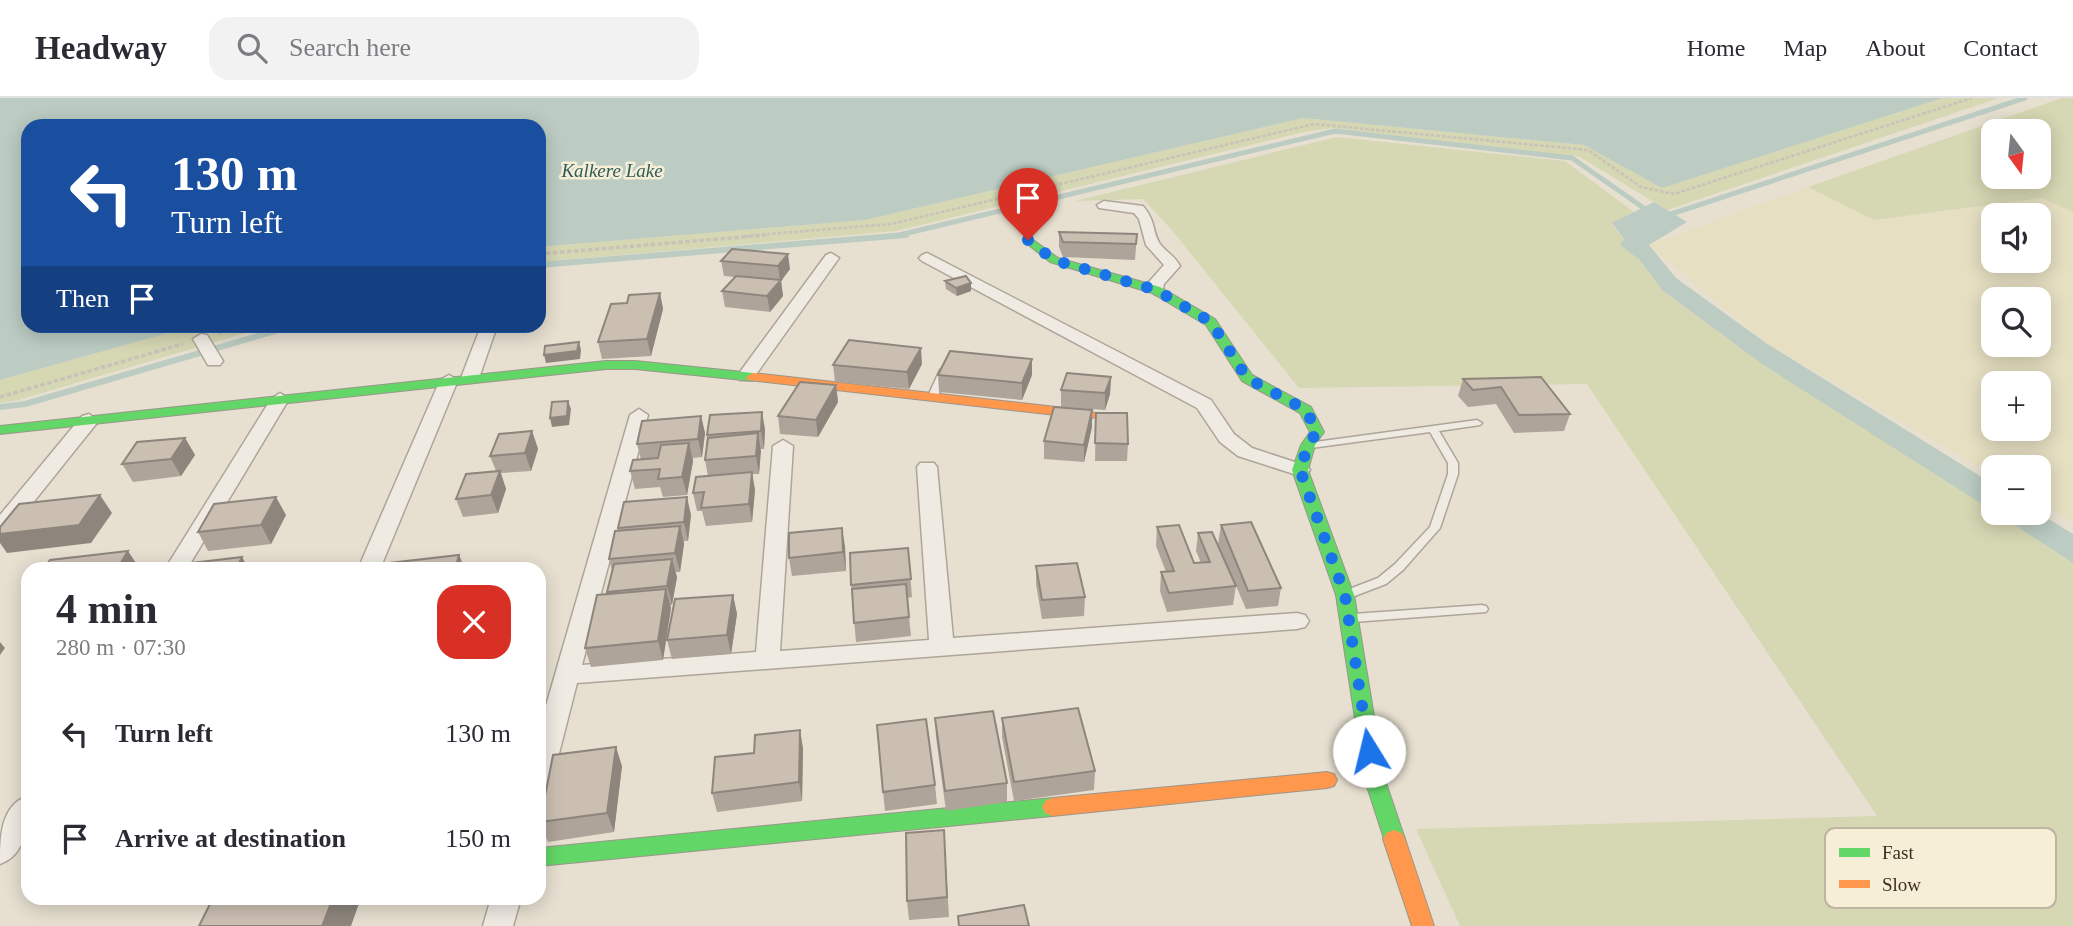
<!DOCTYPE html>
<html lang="en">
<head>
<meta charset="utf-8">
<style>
	:root { --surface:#fff; --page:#f2f2f3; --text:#2b2b33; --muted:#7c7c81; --line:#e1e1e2 }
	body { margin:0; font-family:"Times New Roman",serif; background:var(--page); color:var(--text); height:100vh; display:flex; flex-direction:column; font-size:26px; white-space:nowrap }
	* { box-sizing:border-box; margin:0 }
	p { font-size:23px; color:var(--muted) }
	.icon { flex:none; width:38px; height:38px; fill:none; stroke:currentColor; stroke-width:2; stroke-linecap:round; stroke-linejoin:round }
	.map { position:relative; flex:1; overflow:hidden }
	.side { position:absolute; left:21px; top:464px; width:525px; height:343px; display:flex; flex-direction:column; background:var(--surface); border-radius:21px; box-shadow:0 4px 18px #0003 }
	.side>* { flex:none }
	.guide { position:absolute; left:21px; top:21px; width:525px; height:214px; border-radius:21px; box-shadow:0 4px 18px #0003; background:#1a4fa0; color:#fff; overflow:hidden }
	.needle { width:46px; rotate:165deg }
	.tools { position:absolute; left:1981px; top:21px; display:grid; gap:14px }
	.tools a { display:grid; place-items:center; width:70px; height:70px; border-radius:14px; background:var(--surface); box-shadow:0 4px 18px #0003; font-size:35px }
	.pin { position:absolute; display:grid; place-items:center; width:60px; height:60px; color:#fff; margin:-72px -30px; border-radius:50% 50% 50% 0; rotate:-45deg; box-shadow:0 0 7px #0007 }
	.pin .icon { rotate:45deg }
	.me { position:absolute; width:77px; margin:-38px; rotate:351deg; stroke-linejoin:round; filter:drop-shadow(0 0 5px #0008) }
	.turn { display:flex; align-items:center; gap:24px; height:147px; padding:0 35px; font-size:32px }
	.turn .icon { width:91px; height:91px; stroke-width:2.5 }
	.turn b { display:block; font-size:49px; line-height:60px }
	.then { display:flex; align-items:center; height:66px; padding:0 35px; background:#0003; gap:14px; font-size:26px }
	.round { display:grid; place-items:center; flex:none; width:74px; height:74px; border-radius:21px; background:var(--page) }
	.head { display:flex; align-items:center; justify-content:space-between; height:119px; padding:0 35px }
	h1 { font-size:42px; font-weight:600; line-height:52px }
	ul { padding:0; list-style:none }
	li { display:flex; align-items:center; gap:21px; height:105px; padding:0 35px }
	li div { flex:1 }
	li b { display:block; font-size:26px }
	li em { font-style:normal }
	header { display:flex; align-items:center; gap:42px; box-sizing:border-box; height:98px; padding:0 35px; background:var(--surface); border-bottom:2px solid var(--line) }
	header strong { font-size:33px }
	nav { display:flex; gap:38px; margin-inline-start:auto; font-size:24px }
	.search { width:490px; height:63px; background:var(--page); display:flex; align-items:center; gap:18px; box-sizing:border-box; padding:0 24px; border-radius:21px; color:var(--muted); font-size:26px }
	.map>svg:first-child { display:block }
	.farmland { fill:#e6dfc2; fill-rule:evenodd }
	.green { fill:#d6d7b3; fill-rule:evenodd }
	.water { fill:#bcccc2 }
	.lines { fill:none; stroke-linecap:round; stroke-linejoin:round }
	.stream-far1 { stroke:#bcccc2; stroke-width:5 }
	.stream { stroke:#bcccc2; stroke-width:6 }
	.lane-casing { stroke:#ada599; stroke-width:3 }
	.street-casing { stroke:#ada599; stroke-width:3 }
	.fast-casing { stroke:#9c958a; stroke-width:2 }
	.slow-casing { stroke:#9c958a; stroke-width:2 }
	.path-far1 { stroke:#c8c2b9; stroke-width:2.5; stroke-dasharray:3.5 2; stroke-linecap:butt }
	.path { stroke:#c8c2b9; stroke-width:3.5; stroke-dasharray:4.5 2.5; stroke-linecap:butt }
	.lane { fill:#efebe3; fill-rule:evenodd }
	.street { fill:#efebe3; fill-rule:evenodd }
	.fast { fill:#63d668; fill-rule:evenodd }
	.slow { fill:#ff974d; fill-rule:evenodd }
	.wall { fill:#afa499 }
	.shaded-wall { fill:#8e867d }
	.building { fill:#cbbfb2; stroke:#8e867d; stroke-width:2 }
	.route { stroke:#1a73e8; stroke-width:12; stroke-dasharray:0 21.6 }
	.labels { text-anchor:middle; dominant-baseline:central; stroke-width:5; stroke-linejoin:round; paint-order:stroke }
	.far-water-label { font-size:19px; font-style:italic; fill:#2f5d5a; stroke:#f7eed8 }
	.key { fill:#f7eed8; stroke:#bfb4a1; stroke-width:2 }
	.key-label { font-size:19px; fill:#3d2e20 }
</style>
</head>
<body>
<header>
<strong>Headway</strong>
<div class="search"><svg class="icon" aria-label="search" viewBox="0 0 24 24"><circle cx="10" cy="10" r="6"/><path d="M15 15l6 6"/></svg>Search here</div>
<nav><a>Home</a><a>Map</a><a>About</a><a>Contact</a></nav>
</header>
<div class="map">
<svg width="2073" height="828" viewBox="0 0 2073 828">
	<rect width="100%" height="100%" fill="#e7e0d1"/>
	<path class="farmland" d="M1808 89 1874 122 2042 100 2073 114V424L2039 404V369H1993V377L1766 245 1649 147ZM1993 117H2039V163H1993ZM1993 201H2039V247H1993ZM1993 285H2039V331H1993Z"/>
	<path class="green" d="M1943 0H1999L1667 112 1580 59 1333 30 1304 34 896 133 539 164V149L865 122 1303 20 1584 47 1662 90Z
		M2062 0H2073V114L2042 100 1874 122 1808 89ZM1993 33H2039V79H1993Z
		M1337 39 1565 63 1634 114 1612 126 1662 192 1762 266 1899 351 2073 465V828H1460L1416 731 1877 718 1587 286 1299 290 1171 131 1143 101 1075 103Z
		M193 228H270L15 303 0 305V282Z"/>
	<path class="water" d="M0 0H1943L1662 90 1584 47 1303 20 865 122 539 149V28H28V228H193L0 282Z
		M1654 104 1687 124 1649 147 1676 180 1766 245 1993 386V413L1762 266 1662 192 1612 125Z
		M1996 415H2039L2073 436V465Z"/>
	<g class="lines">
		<path class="stream-far1" d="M1662 119 2025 0
			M895 138 1335 33 1572 60 1651 115"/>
		<path class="stream" d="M1633 139 1624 146 1638 157
			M539 167 906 137
			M0 309 25 306 292 228"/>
		<g class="lane-casing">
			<path id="lane" d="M944 269 948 272 938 298 933 301 930 300 928 298 940 272Z
				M1477 322 1482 325 1480 327 1439 333 1458 365V376L1440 430 1403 472 1386 486 1352 499H1344L1342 496 1344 493 1378 480 1395 466 1430 429 1448 376V365L1430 334 1311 350 1308 349 1306 347 1308 345Z
				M1482 507 1486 508 1488 511 1486 514 1353 524 1349 523 1347 520 1349 517 1353 516Z"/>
		</g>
		<g class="street-casing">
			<path id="street" d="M1104 103 1143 108C1156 123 1152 133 1160 146 1166 154 1175 158 1180 168L1164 186 1162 195 1156 197 1148 192V185L1164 167 1146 147 1139 121 1134 115 1099 110 1097 107Z
				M831 155 839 160 752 282H740L737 278 740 274 826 157Z
				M927 155 1211 302 1234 336 1252 350 1307 368 1310 372 1307 376 1300 378 1238 358 1220 344 1197 310 922 163 919 160 922 157Z
				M481 228H497L479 280 470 285 461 280Z
				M201 236 207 237 223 263 220 267H208L193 241Z
				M449 277 458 282 380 471H358L440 282Z
				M280 295 289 301 187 471H165L271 301Z
				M639 311 648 317 582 567 756 554 773 348 783 342 793 348 780 553 929 542 917 369 920 365H934L937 369 953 540 1297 515 1305 517 1309 523 1305 529 1297 531 577 585 553 679 549 687 539 690V632L630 317Z
				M89 316 98 322 96 326 8 436 0 438V417L82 318Z
				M28 698C28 723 28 756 0 766 0 741 0 707 28 698Z
				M491 800H521L513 828H483Z"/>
		</g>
		<g class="fast-casing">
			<path id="fast" d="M1029 139 1058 160 1160 189 1215 221 1252 277 1311 309 1324 334 1315 347 1308 372 1354 497 1384 679 1405 741 1402 747 1394 750 1386 747 1364 679 1336 497 1292 372 1301 347 1310 334 1300 315 1242 283 1206 227 1152 195 1050 164 1025 144V140Z
				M606 263H635L753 275 760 279 753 283 635 271H606L0 336V328Z
				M1052 700 1059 703 1062 709 1059 715 1052 718 539 768V750Z"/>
		</g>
		<g class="slow-casing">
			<path id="slow" d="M753 275 1091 313 1098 317 1091 321 748 282 746 279Z
				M1327 674 1334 676 1337 682 1334 688 1327 690 1052 718 1045 715 1042 709 1045 703 1052 700Z
				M1394 732 1402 735 1405 741 1434 828H1412L1383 741 1386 735Z"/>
		</g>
		<path class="path-far1" d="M745 138 891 126 1314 26 1588 52 1641 89 1674 96 1972 0"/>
		<path class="path" d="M539 156 766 137
			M218 235 244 228
			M0 299 183 246"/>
		<use href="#lane" class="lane"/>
		<use href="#street" class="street"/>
		<use href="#fast" class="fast"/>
		<use href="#slow" class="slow"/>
	</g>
	<path class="wall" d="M1059 134 1137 136 1135 162 1063 159 1059 149Z
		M732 151 790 171 781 183 783 198 770 214 725 209 722 193 735 179 724 178 721 163Z
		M945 183 971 185V193L957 198 946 191Z
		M660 195 663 211 651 258 602 261 598 244 627 205Z
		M1032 261V277L1022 302 939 294 938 277Z
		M922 266 909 291 835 284 833 267Z
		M1111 279 1110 296 1105 312 1061 309V292Z
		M1541 279 1570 316 1564 333 1514 335 1496 306 1468 309 1458 298 1463 281Z
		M836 287 838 304 818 339 780 336 778 318Z
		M1092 312V329L1084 364 1044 361V343Z
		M1096 315 1128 346 1127 363H1095Z
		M701 318 705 335 702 359 693 360V363L687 397 663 399 660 389 635 391 630 373 641 362 637 346Z
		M765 331 764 351H760L759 376H752L755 392 752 424 706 428 702 413H697L693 395 708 378 705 362 707 337Z
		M532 333 538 351 531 373 501 375 506 391 498 415 463 419 456 401 496 373 490 358Z
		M185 340 195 357 181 378 133 384 122 366Z
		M286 417 271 446 208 453 198 434Z
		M691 417 688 443H684V446L680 474H675L677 479 672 507H670L671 510 663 562 591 569 585 550 608 496 607 494 612 473 609 461 619 433 618 430Z
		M1221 427 1281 490 1278 508 1246 511 1218 446Z
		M1157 429 1194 465H1201L1196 453 1198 435 1236 488 1233 507 1167 514 1160 493 1161 474H1166L1156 448Z
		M845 448 846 473 792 478 789 460Z
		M908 450 912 499 907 500 911 538 856 544 851 487Z
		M1036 468 1085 499 1084 518 1042 521 1036 486Z
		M733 497 737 516 731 556 672 561 667 542Z
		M935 620 1007 685V704L946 713 936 639Z
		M1002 620 1095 673 1094 692 1014 703 1002 639Z
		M800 632 803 651 802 703 717 714 712 695 754 655Z
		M622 668 614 734 548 744 540 724Z
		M935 687 937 706 885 713 883 694Z
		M944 732 949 819 909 822 907 803Z"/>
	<path class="shaded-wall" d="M788 156 790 171 781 183 783 198 770 214 767 198 780 183 778 168Z
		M971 185V193L957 198 956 190Z
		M660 195 663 211 651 258 647 241Z
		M579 244 581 252 580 261 546 265 544 257Z
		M921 250 922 266 909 291 907 274Z
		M1032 261V277L1022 302V285Z
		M1111 279 1110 296 1105 312V295Z
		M836 287 838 304 818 339 816 322Z
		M568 303 571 311 569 327 552 329 550 320Z
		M1092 312V329L1084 364V347Z
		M762 314 765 331 764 351 761 333Z
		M701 318 705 335 702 359 698 341Z
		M532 333 538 351 531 373 525 355Z
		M758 335 761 353 759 376 756 358Z
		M185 340 195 357 181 378 171 361Z
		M689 345 693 363 687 397 682 379Z
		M500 373 506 391 498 415 491 397Z
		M752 374 755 392 752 424 749 406Z
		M100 397 112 415 91 445 7 455 0 445V436Z
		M276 399 286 417 271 446 261 427Z
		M687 399 691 417 688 443 684 424Z
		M680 428 684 446 680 474 675 455Z
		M842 430 845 448 846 473 843 454Z
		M128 453 140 471H117Z
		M459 457 465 471H455Z
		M242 459 249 471H236Z
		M672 461 677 479 672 507 667 488Z
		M666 491 671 510 663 562 658 543Z
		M733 497 737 516 731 556 727 537Z
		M0 544 5 550 0 557Z
		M800 632 803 651 802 703 799 684Z
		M616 649 622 668 614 734 607 715Z
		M333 800H361L351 828H322Z"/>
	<path class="building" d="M1059 134 1137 136 1136 146 1063 144Z
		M732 151 788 156 778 168 721 163Z
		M736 178 781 182 767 198 722 193Z
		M966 178 971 185 956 190 945 183Z
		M660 195 647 241 598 244 611 206 627 205 629 197Z
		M849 242 921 250 907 274 833 267Z
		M579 244 577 253 544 257 545 248Z
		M950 253 1032 261 1022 285 938 277Z
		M1067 275 1111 279 1105 295 1061 292Z
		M1541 279 1570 316 1519 317 1501 289 1473 292 1463 281Z
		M800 284 836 287 816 322 778 318Z
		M568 303 567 318 550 320 552 304Z
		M1054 309 1092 312 1084 347 1044 343Z
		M762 314 761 333 707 337 710 317Z
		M1096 315H1127L1128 346 1095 345Z
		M701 318 698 341 637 346 642 323Z
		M532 333 525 355 490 358 499 336Z
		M758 335 756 358 705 362 708 340Z
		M185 340 171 361 122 366 137 344Z
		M689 345 682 379 658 381 660 371 630 373 633 362 658 360 661 347Z
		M500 373 491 397 456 401 466 376Z
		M752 374 749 406 701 410 704 394 693 395 696 379Z
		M100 397 79 427 0 436V429L19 406Z
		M276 399 261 427 198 434 214 406Z
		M687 399 684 424 618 430 624 404Z
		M1251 424 1281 490 1248 493 1221 427Z
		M1179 427 1194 465 1210 464 1198 435 1212 434 1236 488 1169 495 1161 474 1174 473 1157 429Z
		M680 428 675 455 609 461 615 433Z
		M842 430 843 454 789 460V435Z
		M908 450 911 481 851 487 850 455Z
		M128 453 117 471H44L50 462Z
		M459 457 455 471H371L372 467Z
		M242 459 236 471H173L175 467Z
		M672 461 667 488 607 494 614 466Z
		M1077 465 1085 499 1042 502 1036 468Z
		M906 486 909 519 854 525 852 491Z
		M666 491 658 543 585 550 597 497Z
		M733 497 727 537 667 542 675 501Z
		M1078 610 1095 673 1014 684 1002 620Z
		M993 613 1007 685 945 693 935 620Z
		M926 621 935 687 883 694 877 627Z
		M800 632 799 684 712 695 715 659 754 655 755 637Z
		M616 649 607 715 540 724 553 657Z
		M28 731V741L23 734Z
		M944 732 947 799 907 803 906 735Z
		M213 800H333L322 828H199Z
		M1024 807 1029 828H959L958 818Z"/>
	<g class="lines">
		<path class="route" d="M1028 142 1054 162 1156 192 1211 224 1247 280 1306 312 1317 334 1308 347 1300 372 1345 497 1369 653"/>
	</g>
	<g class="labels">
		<g class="far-water-label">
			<text x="612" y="72">Kalkere Lake</text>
		</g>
	</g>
	<rect x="1825" y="730" width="231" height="80" rx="10" class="key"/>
	<rect x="1839" y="750" width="31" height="9" fill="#63d668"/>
	<rect x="1839" y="782" width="31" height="8" fill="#ff974d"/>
	<g class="key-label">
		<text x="1882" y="761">Fast</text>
		<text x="1882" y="793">Slow</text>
	</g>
</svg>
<div class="tools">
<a><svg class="needle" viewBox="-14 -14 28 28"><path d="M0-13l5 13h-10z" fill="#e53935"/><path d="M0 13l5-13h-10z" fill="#7c7c81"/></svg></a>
<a><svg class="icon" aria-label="sound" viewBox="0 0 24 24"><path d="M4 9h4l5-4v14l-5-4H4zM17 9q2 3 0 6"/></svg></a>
<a><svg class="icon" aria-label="search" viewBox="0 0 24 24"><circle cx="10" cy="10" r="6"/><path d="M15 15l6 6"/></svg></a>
<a>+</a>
<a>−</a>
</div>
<div class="pin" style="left:1028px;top:142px;background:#d93025"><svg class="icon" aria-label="arrive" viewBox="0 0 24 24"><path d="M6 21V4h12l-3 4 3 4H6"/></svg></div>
<svg class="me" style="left:1369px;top:653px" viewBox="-20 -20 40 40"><circle r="19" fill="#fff"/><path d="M0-13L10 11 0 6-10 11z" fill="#1a73e8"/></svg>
<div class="guide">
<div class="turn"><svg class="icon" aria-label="left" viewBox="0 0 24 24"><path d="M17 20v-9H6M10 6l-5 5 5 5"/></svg><div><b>130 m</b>Turn left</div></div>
<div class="then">Then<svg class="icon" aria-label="arrive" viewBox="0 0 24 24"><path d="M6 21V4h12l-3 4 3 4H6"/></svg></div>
</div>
<section class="side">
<div class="head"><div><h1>4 min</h1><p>280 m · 07:30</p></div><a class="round" style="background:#d93025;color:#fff"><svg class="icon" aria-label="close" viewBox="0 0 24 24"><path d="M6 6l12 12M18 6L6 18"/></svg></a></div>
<ul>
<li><svg class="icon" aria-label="left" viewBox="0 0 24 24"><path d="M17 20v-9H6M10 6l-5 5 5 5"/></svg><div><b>Turn left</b></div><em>130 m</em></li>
<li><svg class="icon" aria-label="arrive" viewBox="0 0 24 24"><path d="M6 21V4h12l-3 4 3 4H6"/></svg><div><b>Arrive at destination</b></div><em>150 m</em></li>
</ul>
</section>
</div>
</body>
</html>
